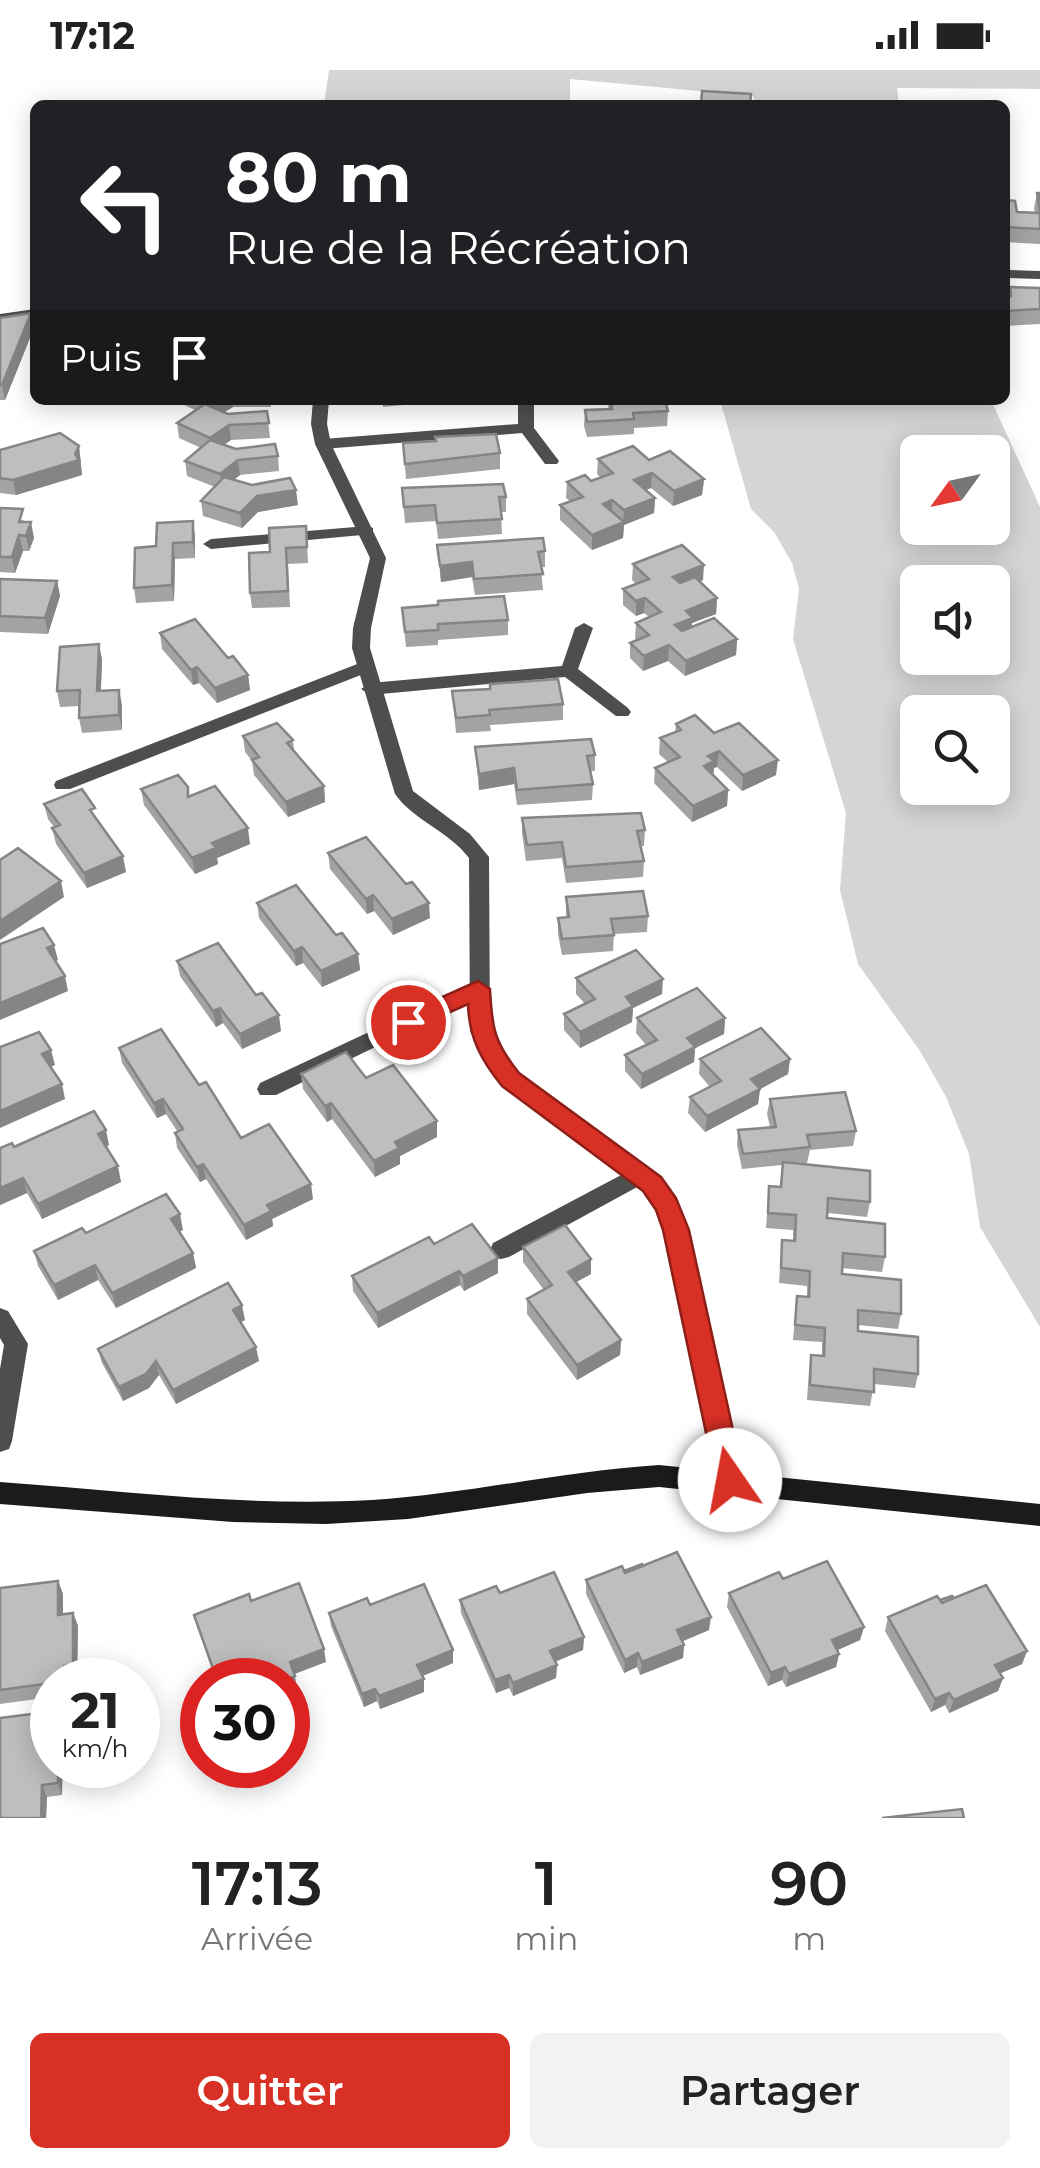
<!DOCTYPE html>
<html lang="fr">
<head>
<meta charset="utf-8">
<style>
	:root { --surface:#fff; --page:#f2f2f2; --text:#222; --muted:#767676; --accent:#d93025 }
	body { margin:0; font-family:Montserrat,sans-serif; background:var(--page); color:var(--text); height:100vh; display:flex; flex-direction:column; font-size:38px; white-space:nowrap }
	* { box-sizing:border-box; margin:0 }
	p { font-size:32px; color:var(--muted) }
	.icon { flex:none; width:55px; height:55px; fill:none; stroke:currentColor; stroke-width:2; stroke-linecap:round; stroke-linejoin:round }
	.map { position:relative; height:1748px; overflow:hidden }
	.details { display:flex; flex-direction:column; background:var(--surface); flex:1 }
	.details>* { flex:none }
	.banner { position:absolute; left:30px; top:30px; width:980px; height:305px; border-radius:15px; box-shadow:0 5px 25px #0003; background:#202124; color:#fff; overflow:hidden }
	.needle { width:65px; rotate:237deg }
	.tools { position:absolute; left:900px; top:365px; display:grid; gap:20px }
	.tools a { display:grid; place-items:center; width:110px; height:110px; border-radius:15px; background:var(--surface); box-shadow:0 5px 25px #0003; font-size:50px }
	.speed { position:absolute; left:30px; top:1588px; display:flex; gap:20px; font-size:50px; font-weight:700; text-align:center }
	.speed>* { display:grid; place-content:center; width:130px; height:130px; border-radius:50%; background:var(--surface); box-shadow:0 5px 25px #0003; line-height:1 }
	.speed small { font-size:25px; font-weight:400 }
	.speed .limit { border:15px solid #d22; background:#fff; color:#111 }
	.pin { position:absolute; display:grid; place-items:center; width:85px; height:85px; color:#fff; margin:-42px; border:5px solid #fff; border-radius:50%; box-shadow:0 2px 10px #0007 }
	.me { position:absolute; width:110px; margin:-55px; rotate:348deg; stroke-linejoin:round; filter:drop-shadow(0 0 8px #0008) }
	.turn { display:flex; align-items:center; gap:35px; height:210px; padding:0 30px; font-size:45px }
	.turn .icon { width:130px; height:130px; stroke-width:2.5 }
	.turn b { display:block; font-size:70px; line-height:85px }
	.then { display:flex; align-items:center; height:95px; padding:0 30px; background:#0003; gap:20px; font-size:38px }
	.eta { display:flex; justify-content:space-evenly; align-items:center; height:170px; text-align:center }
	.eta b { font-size:60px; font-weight:600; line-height:70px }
	.cta { display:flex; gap:20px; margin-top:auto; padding:20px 30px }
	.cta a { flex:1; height:115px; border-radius:15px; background:var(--accent); color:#fff; font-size:40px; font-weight:600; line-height:115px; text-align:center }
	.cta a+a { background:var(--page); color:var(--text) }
	.status { display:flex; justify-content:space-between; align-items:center; height:70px; padding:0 50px; background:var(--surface); direction:ltr }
	.status svg { height:28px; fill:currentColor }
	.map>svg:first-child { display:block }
	.green { fill:#d5d5d5; fill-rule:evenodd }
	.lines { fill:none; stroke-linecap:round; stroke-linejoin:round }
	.lane { fill:#4e4e4e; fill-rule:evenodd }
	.street { fill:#4e4e4e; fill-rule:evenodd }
	.secondary { fill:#1b1b1b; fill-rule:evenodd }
	.wall { fill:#a3a3a3 }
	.shaded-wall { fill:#858585 }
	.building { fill:#bebebe; stroke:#858585; stroke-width:2.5 }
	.route { fill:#d93025; stroke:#8d1f18; stroke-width:2.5 }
</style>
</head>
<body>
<div class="status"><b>17:12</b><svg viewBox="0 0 49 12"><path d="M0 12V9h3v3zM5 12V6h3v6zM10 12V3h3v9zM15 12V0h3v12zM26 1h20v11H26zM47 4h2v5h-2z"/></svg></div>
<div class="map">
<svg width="1040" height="1748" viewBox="0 0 1040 1748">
	<rect width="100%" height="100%" fill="#fff"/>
	<path class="green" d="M329 0H1040V19L897 18 899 35H756L753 26 570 9V35H324Z
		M720 330H991L1040 437V1257L980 1157 969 1084 946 1027 920 981 858 894 840 820 846 743 793 569 799 519 792 493 774 462 751 439ZM918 382H992V458H918ZM918 512H992V588H918ZM918 642H992V718H918Z"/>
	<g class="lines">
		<path class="lane" d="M518 330H534V358L559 391 557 394H545L522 363 323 379 315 374 323 369 518 354Z
			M367 456 373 458V464L211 479 203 474 211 469Z
			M584 553 593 558 578 599 628 638 631 642 628 646H616L565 607 370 625 361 619 370 613 562 596 575 558Z
			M365 591 374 597 371 601 70 719H56L54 715 56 711Z
			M478 911 485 914 488 919 485 924 276 1025H260L257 1019 260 1013Z"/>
		<path class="street" d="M1005 200 1040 201V209L1005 208Z
			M35 239V247L0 252V244Z
			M313 330H329L327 354 331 374 386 488 371 558 370 578 413 721 470 764 489 787 490 961 500 982 517 1003 660 1108 675 1130 687 1160 742 1410 739 1418 730 1421 721 1418 718 1410 665 1160C659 1144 653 1128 639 1116L509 1187 501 1189 493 1187 490 1180 493 1173 623 1104 503 1015 482 987 470 961 469 788C449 761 414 751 395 724L352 578 353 558 370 488 315 374 311 354Z
			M0 1238 8 1241 28 1274 12 1371 9 1379 0 1382V1299L4 1275 0 1268Z"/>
		<path class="secondary" d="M659 1395 1040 1434V1456L659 1417 587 1423 408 1449 326 1454 233 1452 0 1434V1412C124 1421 248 1437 372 1430 468 1424 563 1401 659 1395Z"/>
	</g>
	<path class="wall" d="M1037 123H1040V174L1005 172V130L1017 142 1035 143 1034 138Z
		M1010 217 1040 218V254L1005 256V226H1008Z
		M0 248 34 258 5 330H0Z
		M182 330H270L271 337H233L224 342 228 344 267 341 270 368 231 370 224 375 236 379 278 386 279 401 240 405 234 410 298 435 258 442 242 458 203 446 201 431 215 417 187 406 185 391 201 378 179 368 177 353 195 340 182 334Z
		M382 330H456L383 337Z
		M609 330H665L668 341 667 356 634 358V364L587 367 584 356 585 340 608 339Z
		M435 371 500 383V399L406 409 403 373Z
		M79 376 82 405 16 425 0 423V380Z
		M598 389 649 390 704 409 702 425 673 436 651 418 646 420 655 428 654 443 624 455 623 468 592 480 560 450V435L570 431 566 428 567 412 591 411 601 408 597 404Z
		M402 418 506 427V442H501L502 464 438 469 436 451 405 453Z
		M0 438 26 452 34 468 29 481H23L15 503 0 502Z
		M306 456 308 493 288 494 290 537 252 538 250 523 270 482Z
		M195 466V488L175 489 174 531 136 533 134 518 156 476Z
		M437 475 545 481V497H541L543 520 475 525 472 507 441 512Z
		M633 494 703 510 699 512 717 528 716 544 692 553V557L737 569 736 585 685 606 668 591 643 601 630 588V573L637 570 635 568 636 553 649 547 644 543 636 546 623 535V519L636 514 632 510Z
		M0 509 57 511 60 526 48 564 0 562Z
		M402 538 508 550V565L438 570V575L406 577Z
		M160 563 228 588 248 605 250 620 217 633 199 613 193 615 162 579Z
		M99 574 102 590 101 621 122 635V660L82 663 79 648V636L60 637 57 621Z
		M452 621 563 634V650L490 655 491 661 456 663Z
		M676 654 714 663 776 705 742 721 717 697 714 698 713 706 728 720 727 736 692 752 654 713 655 698 668 692 659 684 660 668 675 662Z
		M243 666 293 670 294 680 324 716 325 732 288 747 254 705 252 691 245 682Z
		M475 677 595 685V701H590L593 714 592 730 517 735 514 714 479 720Z
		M141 719 189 726 250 774 217 788 218 794 195 804 144 735Z
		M44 734 98 751 126 802 87 818 56 774 52 758 54 757 48 749Z
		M522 748 645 760 644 776H641L644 791 643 807 566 813 562 788 526 791 522 763Z
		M328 783 430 848 393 865 374 841 367 844 330 799Z
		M566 827 648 846 647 862 614 864 613 881 562 885 558 864V848L566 847Z
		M257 833 336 865 358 884 360 900 322 917 303 893 296 896 259 848Z
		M177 891 281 961 242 979 223 953 216 957 180 906Z
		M576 908 662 924 633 938 632 952 580 978 564 960V944L585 934 576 924Z
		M637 948H725L724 964 695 978 694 992 641 1019 625 1001V985L646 975 636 963Z
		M119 978 199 1015 241 1068 313 1129 272 1149 273 1156 246 1170 206 1109 200 1112 177 1078 175 1063 177 1061 166 1044 157 1048 122 993Z
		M700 989H790L788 1004 760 1019 758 1034 705 1062 688 1043 690 1027 710 1017 699 1004Z
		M301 1004 366 1008 437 1051V1067L400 1086V1094L375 1107 332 1049 327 1052 303 1019Z
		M770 1029 856 1061 853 1076 810 1080 807 1093 797 1094 870 1132 867 1147 828 1143 827 1148 885 1187 882 1202 842 1198V1204L901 1244 898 1259 858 1255V1261L918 1304 915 1318 874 1314 870 1336 807 1330 809 1300 811 1285 822 1286V1272L793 1270 797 1226 807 1227V1216L779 1213 782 1170 793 1171V1160L766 1158 769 1116 780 1117 782 1095 742 1099 737 1075 738 1060 770 1057 767 1044Z
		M109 1075 106 1077 121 1112 42 1149 27 1123 0 1135V1078Z
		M183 1160 179 1161 193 1183 196 1198 116 1238 98 1210 58 1230 38 1196 34 1181 86 1163Z
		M434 1174 498 1188V1203L464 1221 460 1215 378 1258 353 1221 352 1206Z
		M523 1177 591 1189V1204L576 1212 621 1270 620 1285 577 1310 527 1244V1229L544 1220 523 1192Z
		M245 1250 241 1252 259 1291 176 1334 159 1305 149 1318 123 1331 102 1293 98 1279Z
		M783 1509 864 1557 860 1570 837 1580 839 1584 836 1597 786 1617 782 1610 768 1616 727 1537 729 1523Z
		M586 1510 709 1560 683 1571 684 1575 683 1588 640 1605 637 1597 624 1603 586 1524Z
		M58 1511 63 1524V1544L73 1543 78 1556 77 1609 52 1610V1627L0 1634V1518Z
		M500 1523 584 1567 583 1580 555 1592 557 1595 556 1608 513 1626 509 1618 496 1623 461 1543 460 1530Z
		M954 1528 1027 1581 1022 1594 1000 1603 1003 1608 998 1621 949 1643 945 1635 931 1642 885 1561 888 1547 940 1530Z
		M329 1543 453 1580V1593L422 1606 424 1622 380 1639 377 1631 364 1637 331 1556Z
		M48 1642 62 1725 47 1727 46 1748H0Z"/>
	<path class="shaded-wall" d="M31 243 34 258 5 330 2 315Z
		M218 330H232L233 337 213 349 211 334Z
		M229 355 231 370 212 383 210 368Z
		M79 376 82 405 16 425 13 410 75 384Z
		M238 390 240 405 222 419 220 404Z
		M652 403 651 418 633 425 634 410Z
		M704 409 702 425 673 436 674 421Z
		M296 420 298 435 258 442 242 458 240 443 257 426Z
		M655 428 654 443 624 455 623 468 592 480V465L623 453 624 440Z
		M612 430V446L603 434Z
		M193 451 195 466V488L193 472Z
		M31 452 34 468 29 481 26 466Z
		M19 465 23 481 15 503 12 487Z
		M173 473 175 489 174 531 172 515Z
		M472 492V507L441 512 440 496Z
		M704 495 703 510 672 523 673 507Z
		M57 511 60 526 48 564 45 548Z
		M645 528 644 543 636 546V531Z
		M717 528 716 544 692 553V563L674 570 675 555 686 541Z
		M737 569 736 585 685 606 686 591Z
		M99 574 102 590 100 637 97 621Z
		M669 575 668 591 643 601 644 586Z
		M197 597 199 613 193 615 191 600Z
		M248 605 250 620 217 633 215 618Z
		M119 620 122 635V660L119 645Z
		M719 681 717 697 714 698 713 707 704 696 708 686Z
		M778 690 776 705 742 721 743 705Z
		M514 698V714L479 720V704Z
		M324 716 325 732 288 747 286 732Z
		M728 720 727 736 692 752 693 736Z
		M248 758 250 774 217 788 218 794 195 804 192 788 212 773Z
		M123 786 126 802 87 818 84 803Z
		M61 811 64 827 0 870V851Z
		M373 825 374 841 367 844 366 829Z
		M429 833 430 848 393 865 392 849Z
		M54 875 58 890 50 894 47 878Z
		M302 877 303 893 296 896 294 881Z
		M358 884 360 900 322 917 321 901Z
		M65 906 68 921 0 950V933Z
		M663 909 662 924 633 938 632 952 580 978V962L626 927Z
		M220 938 223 953 216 957 213 941Z
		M279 945 281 961 242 979 240 964Z
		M725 948 724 964 695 978 694 992 641 1019 642 1004 687 968Z
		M51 980 55 995 46 999 42 984Z
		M790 989 788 1004 760 1019 758 1034 705 1062 707 1046 751 1009Z
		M62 1014 65 1029 0 1058V1041Z
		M163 1029 166 1044 157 1048 154 1033Z
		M331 1033 332 1049 327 1052 325 1036Z
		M437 1051V1067L400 1086V1094L375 1107 374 1091 395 1072Z
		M106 1060 109 1075 101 1079 98 1064Z
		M203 1094 206 1109 200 1112 197 1097Z
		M118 1096 121 1112 42 1149 38 1134Z
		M23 1108 27 1123 0 1135V1118Z
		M311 1114 313 1129 272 1149 273 1156 246 1170 244 1155 267 1135Z
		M180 1144 183 1160 174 1164 171 1149Z
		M193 1183 196 1198 116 1238 112 1223Z
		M498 1188V1203L464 1221 463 1206Z
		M591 1189V1204L567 1217 568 1202Z
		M95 1195 98 1210 58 1230 54 1215Z
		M459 1201 460 1215 378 1258 377 1243Z
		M242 1235 245 1250 236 1255 233 1240Z
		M621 1270 620 1285 577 1310V1295Z
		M256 1277 259 1291 176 1334 173 1320Z
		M156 1291 159 1305 149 1318 123 1331 119 1317Z
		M58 1511 63 1524V1558L58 1545Z
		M73 1543 78 1556 77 1609 73 1596Z
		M711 1547 709 1560 676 1574 677 1560Z
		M864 1557 860 1570 829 1584 832 1570Z
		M584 1567 583 1580 549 1594 550 1581Z
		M684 1575 683 1588 640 1605 642 1592Z
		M324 1579 326 1592 292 1605 290 1592Z
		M453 1580V1593L418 1608 417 1595Z
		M1027 1581 1022 1594 990 1608 995 1595Z
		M638 1583 637 1597 624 1603 625 1590Z
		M839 1584 836 1597 786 1617 789 1604Z
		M557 1595 556 1608 513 1626V1613Z
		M785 1597 782 1610 768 1616 771 1603Z
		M509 1605V1618L496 1623 495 1610Z
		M295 1606 297 1619 288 1623V1610H284Z
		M1003 1608 998 1621 949 1643 954 1630Z
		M424 1609V1622L380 1639 379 1626Z
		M375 1619 377 1631 364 1637 362 1624Z
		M949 1623 945 1635 931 1642 935 1629Z
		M58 1695H63L62 1725 58 1713Z
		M42 1715 47 1727 46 1748H41Z"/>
	<path class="building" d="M702 21 751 24 750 35H701Z
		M1037 123H1040V142Z
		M1005 130 1015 131 1017 142 1040 143V159L1005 157Z
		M1010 217 1040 218V239L1005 241V226H1011Z
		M31 243 2 315H0V248Z
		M610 330H665L668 341 633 343 634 349 587 352 585 340 612 339Z
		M205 334 228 344 267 341 269 353 229 355 210 368 177 353Z
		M60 363 79 376 75 384 79 390 13 410 0 408V380Z
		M496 364 500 383 405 394 403 373 436 371 435 367Z
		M210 370 236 379 275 374 278 386 238 390 220 404 185 391Z
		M633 376 649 390 670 381 704 409 674 421 652 403 634 410 655 428 624 440 612 430 603 434 624 452 592 465 560 435 583 427 567 412 585 405 591 411 613 403 598 389Z
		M224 407 252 415 290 408 296 420 257 426 240 443 201 431Z
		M503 414 506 427H499L502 449 437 453 435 435 404 437 402 418Z
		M0 438 23 439 19 452H31L26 466 19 465 12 487H0Z
		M193 451V472L173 473 172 515 134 518 135 478 156 476 157 453Z
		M306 456 307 477 286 478 288 521 250 523 249 483 270 482 269 458Z
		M543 468 545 481 538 482 543 504 474 509 472 492 440 496 437 475Z
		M682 475 704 495 673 507 680 513 695 507 717 528 686 541 693 548 675 555 682 561 714 548 737 569 686 591 669 575 644 586 630 573 649 565 636 553 661 542 645 528 636 531 623 519 649 509 633 494Z
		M0 509 57 511 45 548 0 546Z
		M504 526 508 550 438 554V560L405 562 402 538 438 535V531Z
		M195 549 228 588 233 586 248 605 215 618 197 597 191 600 160 563Z
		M99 574 97 621 119 620V645L79 648 80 620 57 621 60 577Z
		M558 609 563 634 489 640 490 645 456 648 452 621 490 619V614Z
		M695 645 714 663 739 653 778 690 743 705 719 681 708 686 714 691 704 696 728 720 693 736 655 698 680 687 660 668 681 660 676 654Z
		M277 653 293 670 287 673 324 716 286 732 252 690 259 687 243 666Z
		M591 669 595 685 587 686 593 714 517 720 514 698 479 704 475 677Z
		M178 705 188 717V727L215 716 248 758 212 773 216 778 192 788 141 719Z
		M82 719 95 738 90 740 123 786 84 803 52 758 60 755 44 734Z
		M641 743 645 760 637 761 644 791 566 797 562 772 527 775 522 748Z
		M366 767 406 814 412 812 429 833 392 849 373 825 366 829 328 783Z
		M18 778 61 811 0 851V790Z
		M296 815 336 865 342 863 358 884 321 901 302 877 294 881 257 833Z
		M643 821 648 846 611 849 614 865 562 869 558 848 569 847 566 827Z
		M43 858 54 875 47 878 65 906 0 933V874Z
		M218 873 256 925 262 923 279 945 240 964 220 938 213 941 177 891Z
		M636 880 663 909 626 927 633 936 580 962 564 944 595 929 576 908Z
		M697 918 725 948 687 968 695 977 642 1004 625 985 657 970 637 948Z
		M761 958 790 989 751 1009 760 1019 707 1046 690 1027 721 1011 700 989Z
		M161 959 199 1015 206 1012 241 1068 269 1054 311 1114 267 1135 271 1141 244 1155 203 1094 197 1097 175 1063 183 1059 163 1029 154 1033 119 978Z
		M39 962 51 980 42 984 62 1014 0 1041V977Z
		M346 982 366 1008 393 995 437 1051 395 1072 399 1078 374 1091 331 1033 325 1036 301 1004Z
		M845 1022 856 1061 807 1065 810 1077 743 1084 738 1060 776 1057 770 1029Z
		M94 1041 106 1060 98 1064 118 1096 38 1134 23 1108 0 1118V1078L12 1073 14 1077Z
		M783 1092 870 1101V1132L828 1128 827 1148 885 1154V1187L843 1183 842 1204 901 1210V1244L858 1240V1261L918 1267V1304L874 1299V1322L810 1315 811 1285 824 1286 825 1258 795 1255 797 1226 809 1227 810 1201 781 1198 782 1170 795 1171 796 1145 768 1143 769 1116 781 1117Z
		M166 1124 180 1144 171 1149 193 1183 112 1223 95 1195 54 1215 34 1181 82 1158 86 1163Z
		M472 1154 498 1188 463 1206 459 1201 377 1243 352 1206 429 1167 434 1174Z
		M565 1155 591 1189 568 1202 621 1270 577 1295 527 1229 552 1215 523 1177Z
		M228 1213 242 1235 233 1240 256 1277 173 1320 156 1291 146 1304 119 1317 98 1279Z
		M677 1482 711 1547 677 1560 684 1575 642 1592 638 1583 625 1590 586 1510 622 1496 625 1503Z
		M827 1491 864 1557 832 1570 839 1584 789 1604 785 1597 771 1603 729 1523 779 1502 783 1509Z
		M642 1494 643 1496 625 1503 624 1501Z
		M554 1502 584 1567 550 1581 557 1595 513 1613 509 1605 495 1610 460 1530 496 1516 500 1523Z
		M58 1511V1545L73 1543V1596H64L65 1610H52V1613L0 1620V1518Z
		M299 1513 324 1579 290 1592 295 1606 284 1610H217L194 1545 249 1524 251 1531Z
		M424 1514 453 1580 417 1595 424 1609 379 1626 375 1619 362 1624 329 1543 367 1528 370 1535Z
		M986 1515 1027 1581 995 1595 1003 1608 954 1630 949 1623 935 1629 888 1547 937 1526 942 1533Z
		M952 1526 954 1528 942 1533 940 1530Z
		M48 1642 49 1657H52V1695H58V1713L42 1715 41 1748H0V1648Z
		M962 1739 964 1748H882Z"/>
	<path class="route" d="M478 911 490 919C492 958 494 972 519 1003L661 1107 676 1128 689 1160 744 1410 740 1419 730 1423 720 1419 716 1410 663 1160 656 1140 643 1121 502 1016C481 990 469 968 468 934L408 961 396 952 400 946Z"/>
</svg>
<div class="tools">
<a><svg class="needle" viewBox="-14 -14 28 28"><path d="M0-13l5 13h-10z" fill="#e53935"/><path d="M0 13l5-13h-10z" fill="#767676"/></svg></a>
<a><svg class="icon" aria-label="sound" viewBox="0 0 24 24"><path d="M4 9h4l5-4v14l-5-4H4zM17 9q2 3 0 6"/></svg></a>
<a><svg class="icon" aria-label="search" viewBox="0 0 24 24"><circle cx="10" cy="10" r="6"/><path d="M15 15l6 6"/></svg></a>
</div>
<div class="speed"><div>21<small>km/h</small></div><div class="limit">30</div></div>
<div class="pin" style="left:408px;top:952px;background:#d93025"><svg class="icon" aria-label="arrive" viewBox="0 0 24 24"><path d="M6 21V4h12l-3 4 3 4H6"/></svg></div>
<svg class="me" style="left:730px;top:1410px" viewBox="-20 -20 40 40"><circle r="19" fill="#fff"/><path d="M0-13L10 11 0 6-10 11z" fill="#d93025"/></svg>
<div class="banner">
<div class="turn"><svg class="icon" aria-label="left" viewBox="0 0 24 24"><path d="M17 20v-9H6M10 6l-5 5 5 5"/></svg><div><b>80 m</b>Rue de la Récréation</div></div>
<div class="then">Puis<svg class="icon" aria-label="arrive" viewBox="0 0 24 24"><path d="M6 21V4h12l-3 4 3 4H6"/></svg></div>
</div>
</div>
<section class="details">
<div class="eta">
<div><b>17:13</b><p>Arrivée</p></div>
<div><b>1</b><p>min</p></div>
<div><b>90</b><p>m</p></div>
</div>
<div class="cta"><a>Quitter</a><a>Partager</a></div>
</section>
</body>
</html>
